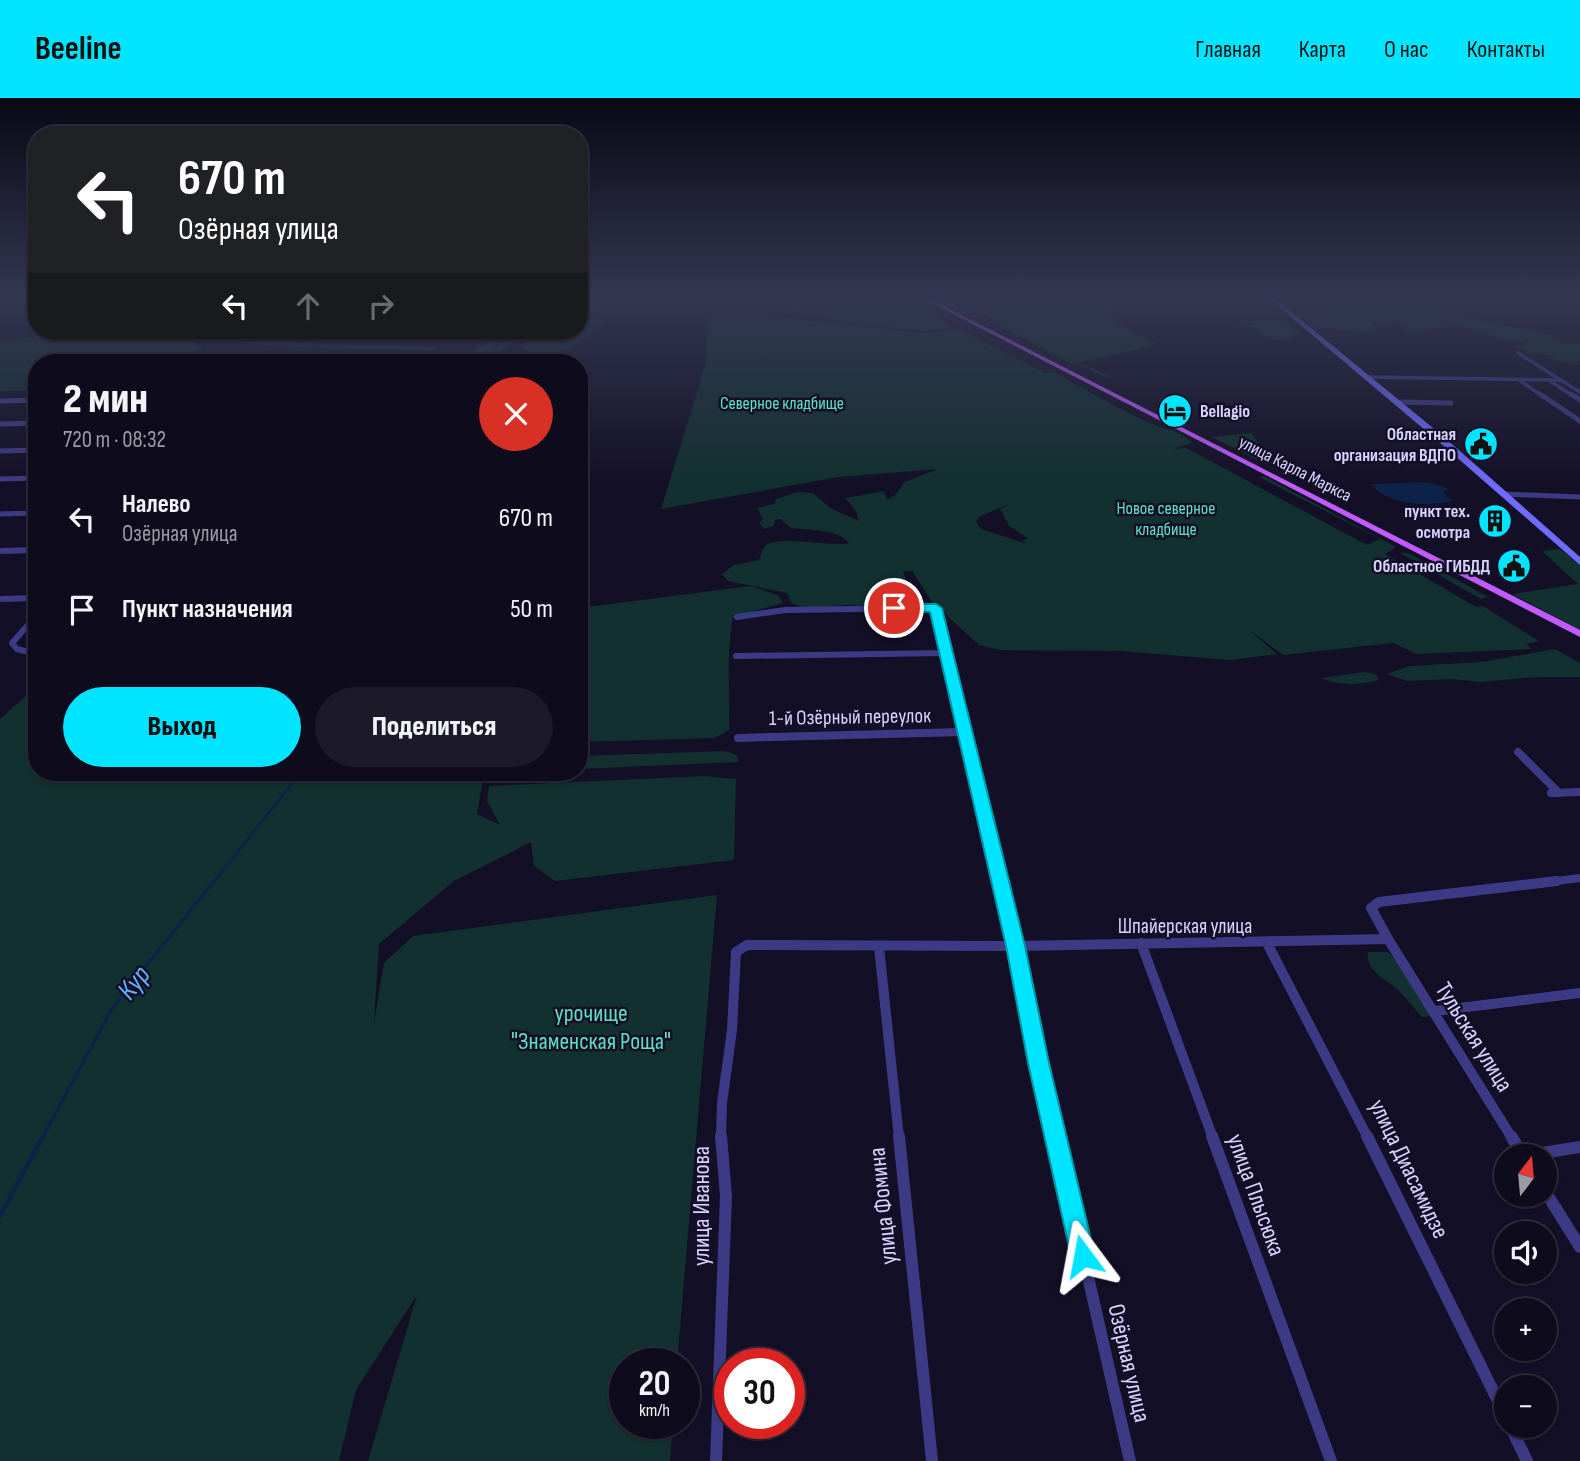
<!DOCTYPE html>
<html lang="ru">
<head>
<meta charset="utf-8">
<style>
	:root { --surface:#0e0b1c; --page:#1c1929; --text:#f1f3f6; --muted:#9b9ba3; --line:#2e2b3b; --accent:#00e5ff }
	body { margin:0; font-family:"Sofia Sans Condensed",sans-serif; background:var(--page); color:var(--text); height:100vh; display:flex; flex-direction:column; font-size:26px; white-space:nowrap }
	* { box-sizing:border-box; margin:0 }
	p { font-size:23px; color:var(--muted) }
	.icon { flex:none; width:38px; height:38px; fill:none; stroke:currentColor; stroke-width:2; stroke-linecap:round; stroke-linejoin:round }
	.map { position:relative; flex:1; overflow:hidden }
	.panel { position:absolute; left:28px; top:256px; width:560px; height:427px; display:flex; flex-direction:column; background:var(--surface); border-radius:28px; box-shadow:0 2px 5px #0004,0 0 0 2px var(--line) }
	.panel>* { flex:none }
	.hud { position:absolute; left:28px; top:28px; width:560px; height:214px; border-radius:28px; box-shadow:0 2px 5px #0004,0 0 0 2px var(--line); background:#202124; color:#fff; overflow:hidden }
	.needle { width:46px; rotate:16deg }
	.tools { position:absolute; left:1494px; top:1046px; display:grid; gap:14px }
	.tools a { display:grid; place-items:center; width:63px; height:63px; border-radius:50%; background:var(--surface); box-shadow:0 2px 5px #0004,0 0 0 2px var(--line); font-size:35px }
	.speed { position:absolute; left:609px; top:1250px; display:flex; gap:14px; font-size:35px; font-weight:700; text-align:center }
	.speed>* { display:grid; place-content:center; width:91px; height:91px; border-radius:50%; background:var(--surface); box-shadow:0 2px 5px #0004,0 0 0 2px var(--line); line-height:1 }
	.speed small { font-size:18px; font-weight:400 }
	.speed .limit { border:10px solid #d22; background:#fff; color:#111 }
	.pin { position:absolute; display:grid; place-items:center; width:60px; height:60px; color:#fff; margin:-30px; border:4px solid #fff; border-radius:50%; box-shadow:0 2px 7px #0007 }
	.me { position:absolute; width:77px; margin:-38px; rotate:347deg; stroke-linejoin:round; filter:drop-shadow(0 0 5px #0008) }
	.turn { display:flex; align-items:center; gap:24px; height:147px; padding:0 35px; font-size:32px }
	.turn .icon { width:91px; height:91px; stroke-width:2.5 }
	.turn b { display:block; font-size:49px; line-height:60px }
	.lanes { display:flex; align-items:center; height:66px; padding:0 35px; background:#0003; justify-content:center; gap:35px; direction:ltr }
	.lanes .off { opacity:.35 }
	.round { display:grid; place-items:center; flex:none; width:74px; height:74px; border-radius:37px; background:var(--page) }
	.headline { display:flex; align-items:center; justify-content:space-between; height:119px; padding:0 35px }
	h1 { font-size:42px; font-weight:800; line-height:52px }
	.cta { display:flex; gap:14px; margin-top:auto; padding:14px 35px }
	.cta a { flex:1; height:80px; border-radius:42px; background:var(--accent); color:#111; font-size:28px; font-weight:800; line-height:80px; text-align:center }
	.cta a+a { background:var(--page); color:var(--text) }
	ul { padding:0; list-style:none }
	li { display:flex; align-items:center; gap:21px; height:91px; padding:0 35px }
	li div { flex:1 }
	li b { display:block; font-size:26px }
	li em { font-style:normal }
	header { display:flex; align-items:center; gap:42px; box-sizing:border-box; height:98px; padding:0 35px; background:var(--accent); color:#111 }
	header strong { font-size:33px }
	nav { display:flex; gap:38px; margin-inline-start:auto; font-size:24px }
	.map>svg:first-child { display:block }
	.green { fill:#12302f; fill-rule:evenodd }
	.water { fill:#0c2248 }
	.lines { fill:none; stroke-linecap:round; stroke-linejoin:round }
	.stream-far3 { stroke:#0c2248; stroke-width:2 }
	.stream-far2 { stroke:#0c2248; stroke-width:2.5 }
	.stream-far1 { stroke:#0c2248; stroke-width:3.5 }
	.stream { stroke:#0c2248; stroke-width:4.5 }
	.minor-far5 { stroke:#3d3a85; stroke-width:3.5 }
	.minor-far4 { stroke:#3d3a85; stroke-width:5 }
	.minor-far3 { stroke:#3d3a85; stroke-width:6 }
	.minor-far2 { stroke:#3d3a85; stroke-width:8 }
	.minor-far1 { stroke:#3d3a85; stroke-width:10 }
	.minor { stroke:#3d3a85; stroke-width:12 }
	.secondary { fill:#6f6bff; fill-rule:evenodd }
	.primary { fill:#c25bff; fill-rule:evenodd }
	.route { fill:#00e5ff; stroke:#0095a6; stroke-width:2 }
	.labels { text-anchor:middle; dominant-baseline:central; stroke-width:5; stroke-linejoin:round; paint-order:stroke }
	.far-park-label { font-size:18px; fill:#5fe0c0; stroke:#130f26 }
	.far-poi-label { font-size:18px; font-weight:bold; fill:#d9d4ff; stroke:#130f26; text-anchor:end }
	.far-street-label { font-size:18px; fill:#d9d4ff; stroke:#130f26 }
	.street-label { font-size:21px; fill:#d9d4ff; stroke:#130f26 }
	.near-park-label { font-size:24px; fill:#5fe0c0; stroke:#130f26 }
	.near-street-label { font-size:24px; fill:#d9d4ff; stroke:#130f26 }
	.near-water-label { font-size:28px; font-style:italic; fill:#62b6ff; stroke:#130f26 }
</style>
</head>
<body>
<header>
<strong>Beeline</strong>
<nav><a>Главная</a><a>Карта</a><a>О нас</a><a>Контакты</a></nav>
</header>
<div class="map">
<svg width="1580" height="1363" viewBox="0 0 1580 1363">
	<rect width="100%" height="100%" fill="#130f26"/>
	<path class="green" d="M579 198H639L638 202C621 206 599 205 590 220L603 222C586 245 552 265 524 251L522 243 534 233H579Z
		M740 198H915L929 205 950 230 924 233 885 229 835 221Z
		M954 198H1101L1112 204 1177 203 1185 209 1104 211 1120 223 1115 225 1157 246 1079 265 1110 278 1105 279 1076 265 1072 266 996 226 999 225 980 214 963 216 945 205 944 200Z
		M1272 198H1396L1432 204 1479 223 1555 238 1564 246H1580V263H1577L1579 267 1550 261 1554 258 1535 255 1537 258 1525 255 1526 253 1514 248 1524 247 1523 244 1507 243 1461 228 1411 232 1440 233H1437L1407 234 1400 225 1371 224 1378 234 1313 229 1294 213 1328 216 1323 202Z
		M713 212 923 236 961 232 1044 275 1053 274C1086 292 1120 312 1155 327 1172 334 1178 331 1192 345L1173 351 1186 350 1367 447 1380 441 1259 379 1264 378 1396 449 1385 456 1476 509 1483 508 1539 543 1527 546 1531 551 1417 556 1393 545 1283 557 1248 531 1277 556 1230 562 1121 553 1000 552 979 547 932 504 912 473H903L914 503 900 501 879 509 849 507 803 510 791 505 787 495 728 483 722 476 734 467 759 462C761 457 762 450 766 447 778 437 833 449 849 445 839 431 807 432 791 430L780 421 775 422 774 428 764 431 759 425 763 421 757 410 774 406 776 401 797 394 813 395 832 411 859 423 856 413 845 400 884 393 887 402 895 397 905 384 938 371 838 379 661 411 707 262 706 239ZM1011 405 1000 411 1009 428 1028 440 1022 443 1027 446 981 431 976 424 979 419Z
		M1283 222 1302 236 1290 237 1292 241C1280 243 1264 241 1256 233L1259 231 1233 223Z
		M75 233 185 234 187 239 193 237 319 246 313 250 191 241 189 242 204 249 185 257H278L262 264H37V292L0 293V243Z
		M503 233H526L522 235 523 239 512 240 516 242 499 254 502 264H429L430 260 466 262 479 248 485 247 495 239 509 241Z
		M322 246 443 249 430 252 318 250Z
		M1251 335 1262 350 1243 352 1273 370 1212 339Z
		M1560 451 1580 467V532L1512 496 1578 486 1542 453Z
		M1400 455H1409L1488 499 1481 501Z
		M751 488 778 497 783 505 733 519C726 555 730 595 729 632L714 640 579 644V510Z
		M1555 551 1580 565V579H1539L1481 584 1452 581 1407 583 1387 576 1409 568 1482 564Z
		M1364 574 1376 576 1379 582C1362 587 1337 588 1322 580Z
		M37 588V674H484L477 716 500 727 487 703 489 688 705 678 736 681 734 762 555 783 534 768 531 744 454 783 379 846 374 925 384 865 413 838 717 797 677 1265H625V1325H673L670 1363H368L417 1197 356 1292 339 1363H0V621Z
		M725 653 737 657 739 664 579 671V658Z
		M1368 854H1387L1394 859 1429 910 1430 918 1422 919C1414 910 1407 901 1399 893 1387 881 1365 874 1368 854Z"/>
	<path class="water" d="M1428 384 1450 391 1443 394 1452 403C1428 409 1386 407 1371 386Z"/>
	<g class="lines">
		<path class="stream-far3" d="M493 264 491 256 505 240 507 233"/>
		<path class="stream-far2" d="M213 785 301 674"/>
		<path class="stream-far1" d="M42 1040 112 911 214 783"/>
		<path class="stream" d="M0 1118 43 1038"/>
		<path class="minor-far5" d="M1518 255 1580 294
			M1366 279 1560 282
			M1519 282 1542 298
			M1550 283 1573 298"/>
		<path class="minor-far4" d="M1540 296 1580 323
			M1571 296 1580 302
			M0 303 37 302
			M1397 304 1451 305
			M0 326 37 325
			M0 353 37 352
			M0 381 37 380
			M1503 396 1580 399
			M0 416 37 415"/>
		<path class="minor-far3" d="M0 453 37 452
			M0 501 37 500
			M37 517 12 545 17 551 37 556
			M737 519 785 512 936 510 953 583
			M736 558 946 555
			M36 583 37 580"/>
		<path class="minor-far2" d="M953 581 1001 785
			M34 586 36 581
			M738 640 963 634
			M1518 654 1559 695
			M1551 695 1580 694
			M1542 785 1580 780"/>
		<path class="minor-far1" d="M1001 783 1056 1040
			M1388 841 1512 1040
			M1141 845 1213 1040
			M1267 845 1368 1040
			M879 849 899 1040
			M1435 913 1580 895
			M721 1040 722 1005 732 932 736 854 747 847 1016 848 1388 841 1371 810 1379 804 1557 783"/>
		<path class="minor" d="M899 1038 932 1363
			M1056 1038 1130 1363
			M1212 1038 1331 1363
			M1367 1038 1507 1321
			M1511 1038 1524 1059
			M1523 1058 1580 1049
			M1545 1093 1580 1149
			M1510 1328 1527 1363
			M716 1363 726 1098 721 1038"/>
		<path class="secondary" d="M1266 198H1272L1444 339 1580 459V467L1438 343Z"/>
		<path class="primary" d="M918 198H924L1580 532V539Z"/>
	</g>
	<linearGradient id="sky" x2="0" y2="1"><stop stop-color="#0a0815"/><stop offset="0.51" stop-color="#333752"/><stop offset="1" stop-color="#333752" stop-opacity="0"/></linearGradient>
	<rect width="1580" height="388" fill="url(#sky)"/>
	<path class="route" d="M894 506H936L942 510 1025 848 1049 965 1095 1158 1092 1167 1083 1170 1074 1167 1071 1158 1028 965 1006 848 930 514 889 512 887 510Z"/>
	<defs>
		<g id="hotel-disc" transform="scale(1.75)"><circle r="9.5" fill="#00e5ff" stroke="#130f26"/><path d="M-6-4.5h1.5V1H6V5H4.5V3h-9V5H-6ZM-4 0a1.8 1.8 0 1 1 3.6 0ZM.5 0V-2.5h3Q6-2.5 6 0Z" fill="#111"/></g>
		<g id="civic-disc" transform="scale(1.75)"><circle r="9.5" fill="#00e5ff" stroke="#130f26"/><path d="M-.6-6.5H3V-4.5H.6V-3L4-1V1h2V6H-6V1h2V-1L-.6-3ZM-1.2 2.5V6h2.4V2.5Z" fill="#111"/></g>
		<g id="building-disc" transform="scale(1.75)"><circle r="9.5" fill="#00e5ff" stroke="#130f26"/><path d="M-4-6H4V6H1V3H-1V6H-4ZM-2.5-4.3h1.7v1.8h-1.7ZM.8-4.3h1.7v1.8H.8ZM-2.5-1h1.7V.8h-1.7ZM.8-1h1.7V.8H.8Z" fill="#111"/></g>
	</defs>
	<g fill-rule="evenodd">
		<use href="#hotel-disc" x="1175" y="313"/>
		<use href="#civic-disc" x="1481" y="346"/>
		<use href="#building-disc" x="1495" y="423"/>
		<use href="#civic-disc" x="1514" y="468"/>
	</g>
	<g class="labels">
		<g class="far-park-label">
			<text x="782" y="305">Северное кладбище</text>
			<text x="1166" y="410">Новое северное<tspan x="1166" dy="21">кладбище</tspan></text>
		</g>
		<g class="far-poi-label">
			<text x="1200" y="313" text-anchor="start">Bellagio</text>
			<text x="1456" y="336">Областная<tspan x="1456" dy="21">организация ВДПО</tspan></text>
			<text x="1470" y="413">пункт тех.<tspan x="1470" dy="21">осмотра</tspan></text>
			<text x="1490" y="468">Областное ГИБДД</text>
		</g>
		<g class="far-street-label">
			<text transform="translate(1295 371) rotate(27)">улица Карла Маркса</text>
		</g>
		<g class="street-label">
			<text transform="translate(850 619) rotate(-1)">1-й Озёрный переулок</text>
			<text x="1185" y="828">Шпайерская улица</text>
		</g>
		<g class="near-park-label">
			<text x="591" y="915">урочище<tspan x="591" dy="28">"Знаменская Роща"</tspan></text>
		</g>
		<g class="near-street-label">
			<text transform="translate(1474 939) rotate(58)">Тульская улица</text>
			<text transform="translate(1409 1071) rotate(64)">улица Диасамидзе</text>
			<text transform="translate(1256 1097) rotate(70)">улица Плысюка</text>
			<text transform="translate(701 1108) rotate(-90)">улица Иванова</text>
			<text transform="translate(883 1108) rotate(-96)">улица Фомина</text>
			<text transform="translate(1129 1265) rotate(77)">Озёрная улица</text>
		</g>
		<g class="near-water-label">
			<text transform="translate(134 885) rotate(-52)">Кур</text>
		</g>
	</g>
</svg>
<div class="tools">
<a><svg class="needle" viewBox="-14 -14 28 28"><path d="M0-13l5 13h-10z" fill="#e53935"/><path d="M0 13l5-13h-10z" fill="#9b9ba3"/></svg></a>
<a><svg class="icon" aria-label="sound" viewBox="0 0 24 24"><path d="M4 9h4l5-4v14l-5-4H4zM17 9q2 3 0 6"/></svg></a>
<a>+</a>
<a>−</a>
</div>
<div class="speed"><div>20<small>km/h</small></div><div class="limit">30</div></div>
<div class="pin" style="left:894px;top:510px;background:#d93025"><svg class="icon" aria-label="arrive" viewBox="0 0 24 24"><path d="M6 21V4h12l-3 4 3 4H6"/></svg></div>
<svg class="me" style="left:1083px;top:1158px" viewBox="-20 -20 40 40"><path d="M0-17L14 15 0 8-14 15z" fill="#00e5ff" stroke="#fff" stroke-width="4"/></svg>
<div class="hud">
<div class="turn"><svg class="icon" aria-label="left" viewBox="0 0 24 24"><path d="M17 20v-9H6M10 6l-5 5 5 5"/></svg><div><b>670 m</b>Озёрная улица</div></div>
<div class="lanes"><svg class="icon" aria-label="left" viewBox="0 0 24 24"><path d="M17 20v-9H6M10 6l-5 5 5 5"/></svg><svg class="icon off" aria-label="ahead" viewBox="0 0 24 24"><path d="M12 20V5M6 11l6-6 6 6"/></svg><svg class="icon off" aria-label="right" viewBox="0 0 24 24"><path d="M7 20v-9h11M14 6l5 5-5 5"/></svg></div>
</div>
<section class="panel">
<div class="headline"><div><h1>2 мин</h1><p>720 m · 08:32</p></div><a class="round" style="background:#d93025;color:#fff"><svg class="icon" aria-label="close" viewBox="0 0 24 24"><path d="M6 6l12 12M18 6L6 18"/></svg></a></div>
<ul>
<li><svg class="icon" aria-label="left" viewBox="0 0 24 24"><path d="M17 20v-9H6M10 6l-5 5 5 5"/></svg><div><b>Налево</b><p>Озёрная улица</p></div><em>670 m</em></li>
<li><svg class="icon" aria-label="arrive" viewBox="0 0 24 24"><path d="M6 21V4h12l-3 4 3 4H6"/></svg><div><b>Пункт назначения</b></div><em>50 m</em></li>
</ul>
<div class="cta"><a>Выход</a><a>Поделиться</a></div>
</section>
</div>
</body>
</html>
